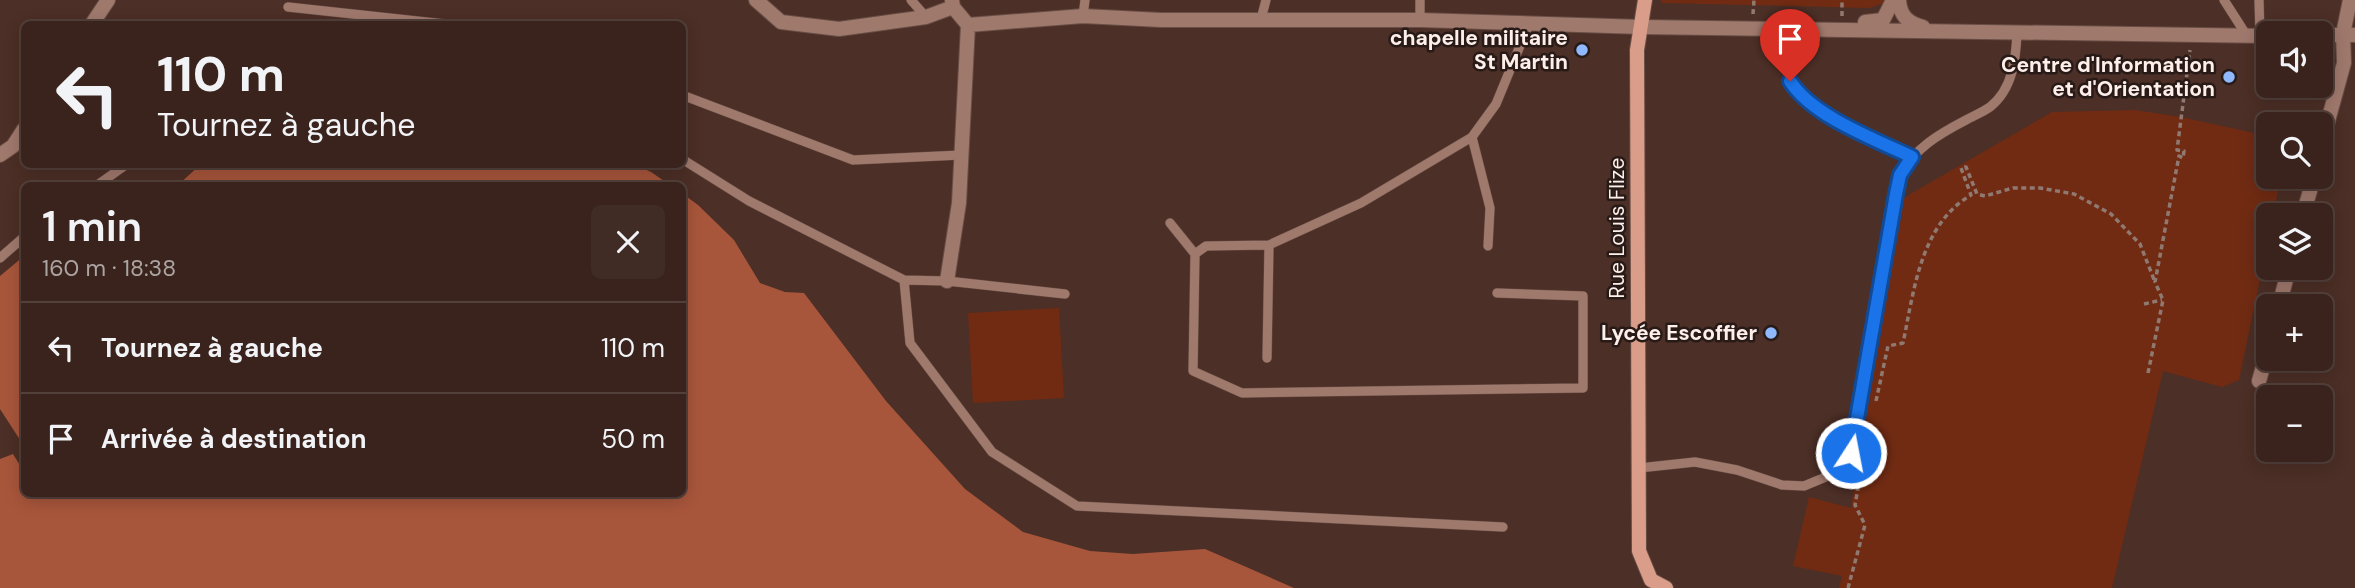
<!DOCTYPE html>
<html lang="fr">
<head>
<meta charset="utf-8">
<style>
	:root { --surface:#39231c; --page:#402b25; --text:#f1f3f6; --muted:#aba4a3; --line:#53403b }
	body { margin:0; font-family:"DM Sans",sans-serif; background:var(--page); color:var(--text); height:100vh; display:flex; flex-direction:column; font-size:26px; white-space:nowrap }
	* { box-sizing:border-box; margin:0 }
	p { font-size:23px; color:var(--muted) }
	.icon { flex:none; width:38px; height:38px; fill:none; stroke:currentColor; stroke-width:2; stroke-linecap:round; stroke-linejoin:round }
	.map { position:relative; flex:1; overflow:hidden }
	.side { position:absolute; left:21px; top:182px; width:665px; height:315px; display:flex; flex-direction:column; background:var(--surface); border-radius:10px; box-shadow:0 4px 18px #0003,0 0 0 2px var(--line) }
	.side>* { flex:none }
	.top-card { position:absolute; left:21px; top:21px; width:665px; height:147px; border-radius:10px; box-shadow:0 4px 18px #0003,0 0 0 2px var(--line); background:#39231c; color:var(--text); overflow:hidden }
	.tools { position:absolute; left:2256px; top:21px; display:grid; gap:14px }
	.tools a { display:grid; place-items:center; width:77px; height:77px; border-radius:10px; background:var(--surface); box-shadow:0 4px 18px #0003,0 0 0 2px var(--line); font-size:35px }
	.pin { position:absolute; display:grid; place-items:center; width:60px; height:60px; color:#fff; margin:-72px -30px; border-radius:50% 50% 50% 0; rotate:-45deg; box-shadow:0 0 7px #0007 }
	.pin .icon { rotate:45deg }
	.me { position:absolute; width:77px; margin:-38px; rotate:11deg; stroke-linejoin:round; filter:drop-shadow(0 0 5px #0008) }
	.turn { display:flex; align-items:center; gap:24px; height:147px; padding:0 21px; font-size:32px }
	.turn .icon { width:91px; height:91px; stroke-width:2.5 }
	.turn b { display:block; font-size:49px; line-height:60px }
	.round { display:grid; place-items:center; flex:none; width:74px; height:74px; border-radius:10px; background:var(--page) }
	.headline { display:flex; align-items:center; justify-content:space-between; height:119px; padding:0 21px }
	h1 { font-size:42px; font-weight:600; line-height:52px }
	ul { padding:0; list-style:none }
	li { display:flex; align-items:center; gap:21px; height:91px; padding:0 21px; border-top:2px solid var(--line) }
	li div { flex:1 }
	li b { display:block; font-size:26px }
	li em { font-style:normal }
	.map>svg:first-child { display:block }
	.green { fill:#712b13 }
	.water { fill:#a8563b }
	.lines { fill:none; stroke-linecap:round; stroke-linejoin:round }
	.lane-casing { stroke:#684e45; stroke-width:10 }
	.street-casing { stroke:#684e45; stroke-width:16 }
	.secondary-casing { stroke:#684e45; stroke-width:16 }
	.path { stroke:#907971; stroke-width:3.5; stroke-dasharray:5 3.5; stroke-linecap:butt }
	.lane { stroke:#a0796d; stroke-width:9 }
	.street { stroke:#a0796d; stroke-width:14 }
	.secondary { stroke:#da9d8a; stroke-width:14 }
	.route-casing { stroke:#114b97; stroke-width:18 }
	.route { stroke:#1a73e8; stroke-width:12 }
	.poi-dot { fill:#8fb8fd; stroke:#281b17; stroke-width:2.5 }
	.labels { text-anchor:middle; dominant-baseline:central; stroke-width:5; stroke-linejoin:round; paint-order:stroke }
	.poi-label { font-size:21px; font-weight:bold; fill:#feefea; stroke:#281b17; text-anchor:end }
	.street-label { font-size:21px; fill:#feefea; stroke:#281b17 }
</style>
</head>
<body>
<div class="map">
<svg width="2355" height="588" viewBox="0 0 2355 588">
	<rect width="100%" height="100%" fill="#4c2f26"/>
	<path class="green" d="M1661 0H1884V3L1870 8 1662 3Z
		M2135 110 2181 117 2268 136V177H2281L2273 215H2268V240L2239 380 2222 387 2163 371 2112 588H1839L1842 576 1793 566 1809 497 1851 508 1900 200 2052 112Z
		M1059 308 1064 398 973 403 968 313Z"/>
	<path class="water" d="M200 165 634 164 651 172 670 185H178Z
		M683 194 698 205 734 240 760 283 785 292 804 293 886 401 965 489 1023 532 1090 551 1133 554 1205 549 1294 588H0V459L13 454 21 467 24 469V494H682Z
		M24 256V446L0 409V276Z"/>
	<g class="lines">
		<g class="lane-casing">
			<path id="lane" d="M911 0 926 17
				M1420 0V20
				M2224 0 2247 36
				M2259 0 2260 36
				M288 7 445 24
				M1083 16 1085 0
				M1261 19 1266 0
				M1790 28C1789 44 1784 68 1791 83 1804 110 1883 144 1912 157
				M682 95 853 160 961 155
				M1472 137 1490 208 1488 246
				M682 159 749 201 904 280 947 281 1065 294
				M96 186 127 164
				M1170 223 1195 254 1206 246 1269 245 1361 203 1472 137 1496 104 1529 24
				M1195 254 1193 371 1242 393 1583 388V296L1497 293
				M0 258 24 237
				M904 280 910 343 992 452 1077 506 1503 527
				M1267 358 1269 245
				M1639 468 1695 462 1737 470 1782 485 1804 486 1833 474 1847 463 1857 423 1900 175C1915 148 1939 134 1966 120 1973 116 1983 112 1990 107 2013 89 2016 58 2017 32"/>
		</g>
		<g class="street-casing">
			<path id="street" d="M756 0 781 22 839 29 926 17 953 7
				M1899 0C1900 16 1908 23 1923 27
				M1865 22 1883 20 1893 0
				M92 24 108 0
				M968 25 1083 16 1161 20H1420L1642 27 2268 36
				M2320 35H2355
				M2320 150 2344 63 2343 34 2350 0
				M0 155 13 146 24 129
				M2303 215 2314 177
				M947 281 959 203 968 25 953 7 952 0
				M2279 306 2289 268
				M2259 381 2268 349"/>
		</g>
		<g class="secondary-casing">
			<path id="secondary" d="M1645 0 1637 50 1639 551 1651 580 1666 588"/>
		</g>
		<path class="path" d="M1753 14 1754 0
			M1842 16V0
			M2144 304 2162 300
			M2148 373 2163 300 2155 282 2179 156 2183 158 2184 151 2177 150 2190 50
			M1876 401 1888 346 1903 343C1914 291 1920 225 1971 195L1961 168 1966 167 1977 194 1985 196 2013 188H2040L2074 194 2111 214 2140 244 2155 282
			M1848 588 1865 525 1855 505 1862 466"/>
		<use href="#lane" class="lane"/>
		<use href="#street" class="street"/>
		<use href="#secondary" class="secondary"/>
	</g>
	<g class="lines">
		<g class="route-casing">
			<path id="route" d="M1790 81C1812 116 1874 139 1912 157L1900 175 1896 194 1851 453"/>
		</g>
		<use href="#route" class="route"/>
	</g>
	<g class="poi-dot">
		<circle cx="1582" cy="50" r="7"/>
		<circle cx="2229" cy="77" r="7"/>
		<circle cx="1771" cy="333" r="7"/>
	</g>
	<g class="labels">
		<g class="poi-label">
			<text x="1568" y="38">chapelle militaire<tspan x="1568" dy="24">St Martin</tspan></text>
			<text x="2215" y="65">Centre d'Information<tspan x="2215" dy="24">et d'Orientation</tspan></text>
			<text x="1757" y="333">Lycée Escoffier</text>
		</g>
		<g class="street-label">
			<text transform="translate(1617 228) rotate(-90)">Rue Louis Flize</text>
		</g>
	</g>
</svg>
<div class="tools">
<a><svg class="icon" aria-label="sound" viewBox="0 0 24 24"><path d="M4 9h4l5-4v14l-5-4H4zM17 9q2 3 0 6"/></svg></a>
<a><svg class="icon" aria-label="search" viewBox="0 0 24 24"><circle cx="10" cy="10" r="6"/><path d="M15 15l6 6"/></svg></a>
<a><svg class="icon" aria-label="layers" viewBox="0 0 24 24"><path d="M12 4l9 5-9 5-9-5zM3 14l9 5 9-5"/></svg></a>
<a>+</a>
<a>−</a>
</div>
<div class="pin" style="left:1790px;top:81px;background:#d93025"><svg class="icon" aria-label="arrive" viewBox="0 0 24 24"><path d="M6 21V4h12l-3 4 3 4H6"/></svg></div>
<svg class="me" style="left:1851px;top:453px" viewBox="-20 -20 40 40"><circle r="17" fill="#1a73e8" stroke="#fff" stroke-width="3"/><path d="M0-11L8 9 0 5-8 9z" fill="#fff"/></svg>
<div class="top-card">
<div class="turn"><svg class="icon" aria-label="left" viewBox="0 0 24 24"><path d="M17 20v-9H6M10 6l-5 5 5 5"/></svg><div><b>110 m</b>Tournez à gauche</div></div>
</div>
<section class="side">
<div class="headline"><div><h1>1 min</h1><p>160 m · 18:38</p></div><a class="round"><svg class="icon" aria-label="close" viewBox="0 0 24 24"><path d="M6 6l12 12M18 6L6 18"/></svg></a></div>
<ul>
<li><svg class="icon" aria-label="left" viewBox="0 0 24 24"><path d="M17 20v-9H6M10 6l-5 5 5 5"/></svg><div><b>Tournez à gauche</b></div><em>110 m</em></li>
<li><svg class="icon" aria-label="arrive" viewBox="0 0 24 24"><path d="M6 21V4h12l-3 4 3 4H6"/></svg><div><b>Arrivée à destination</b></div><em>50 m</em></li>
</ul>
</section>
</div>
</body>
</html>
